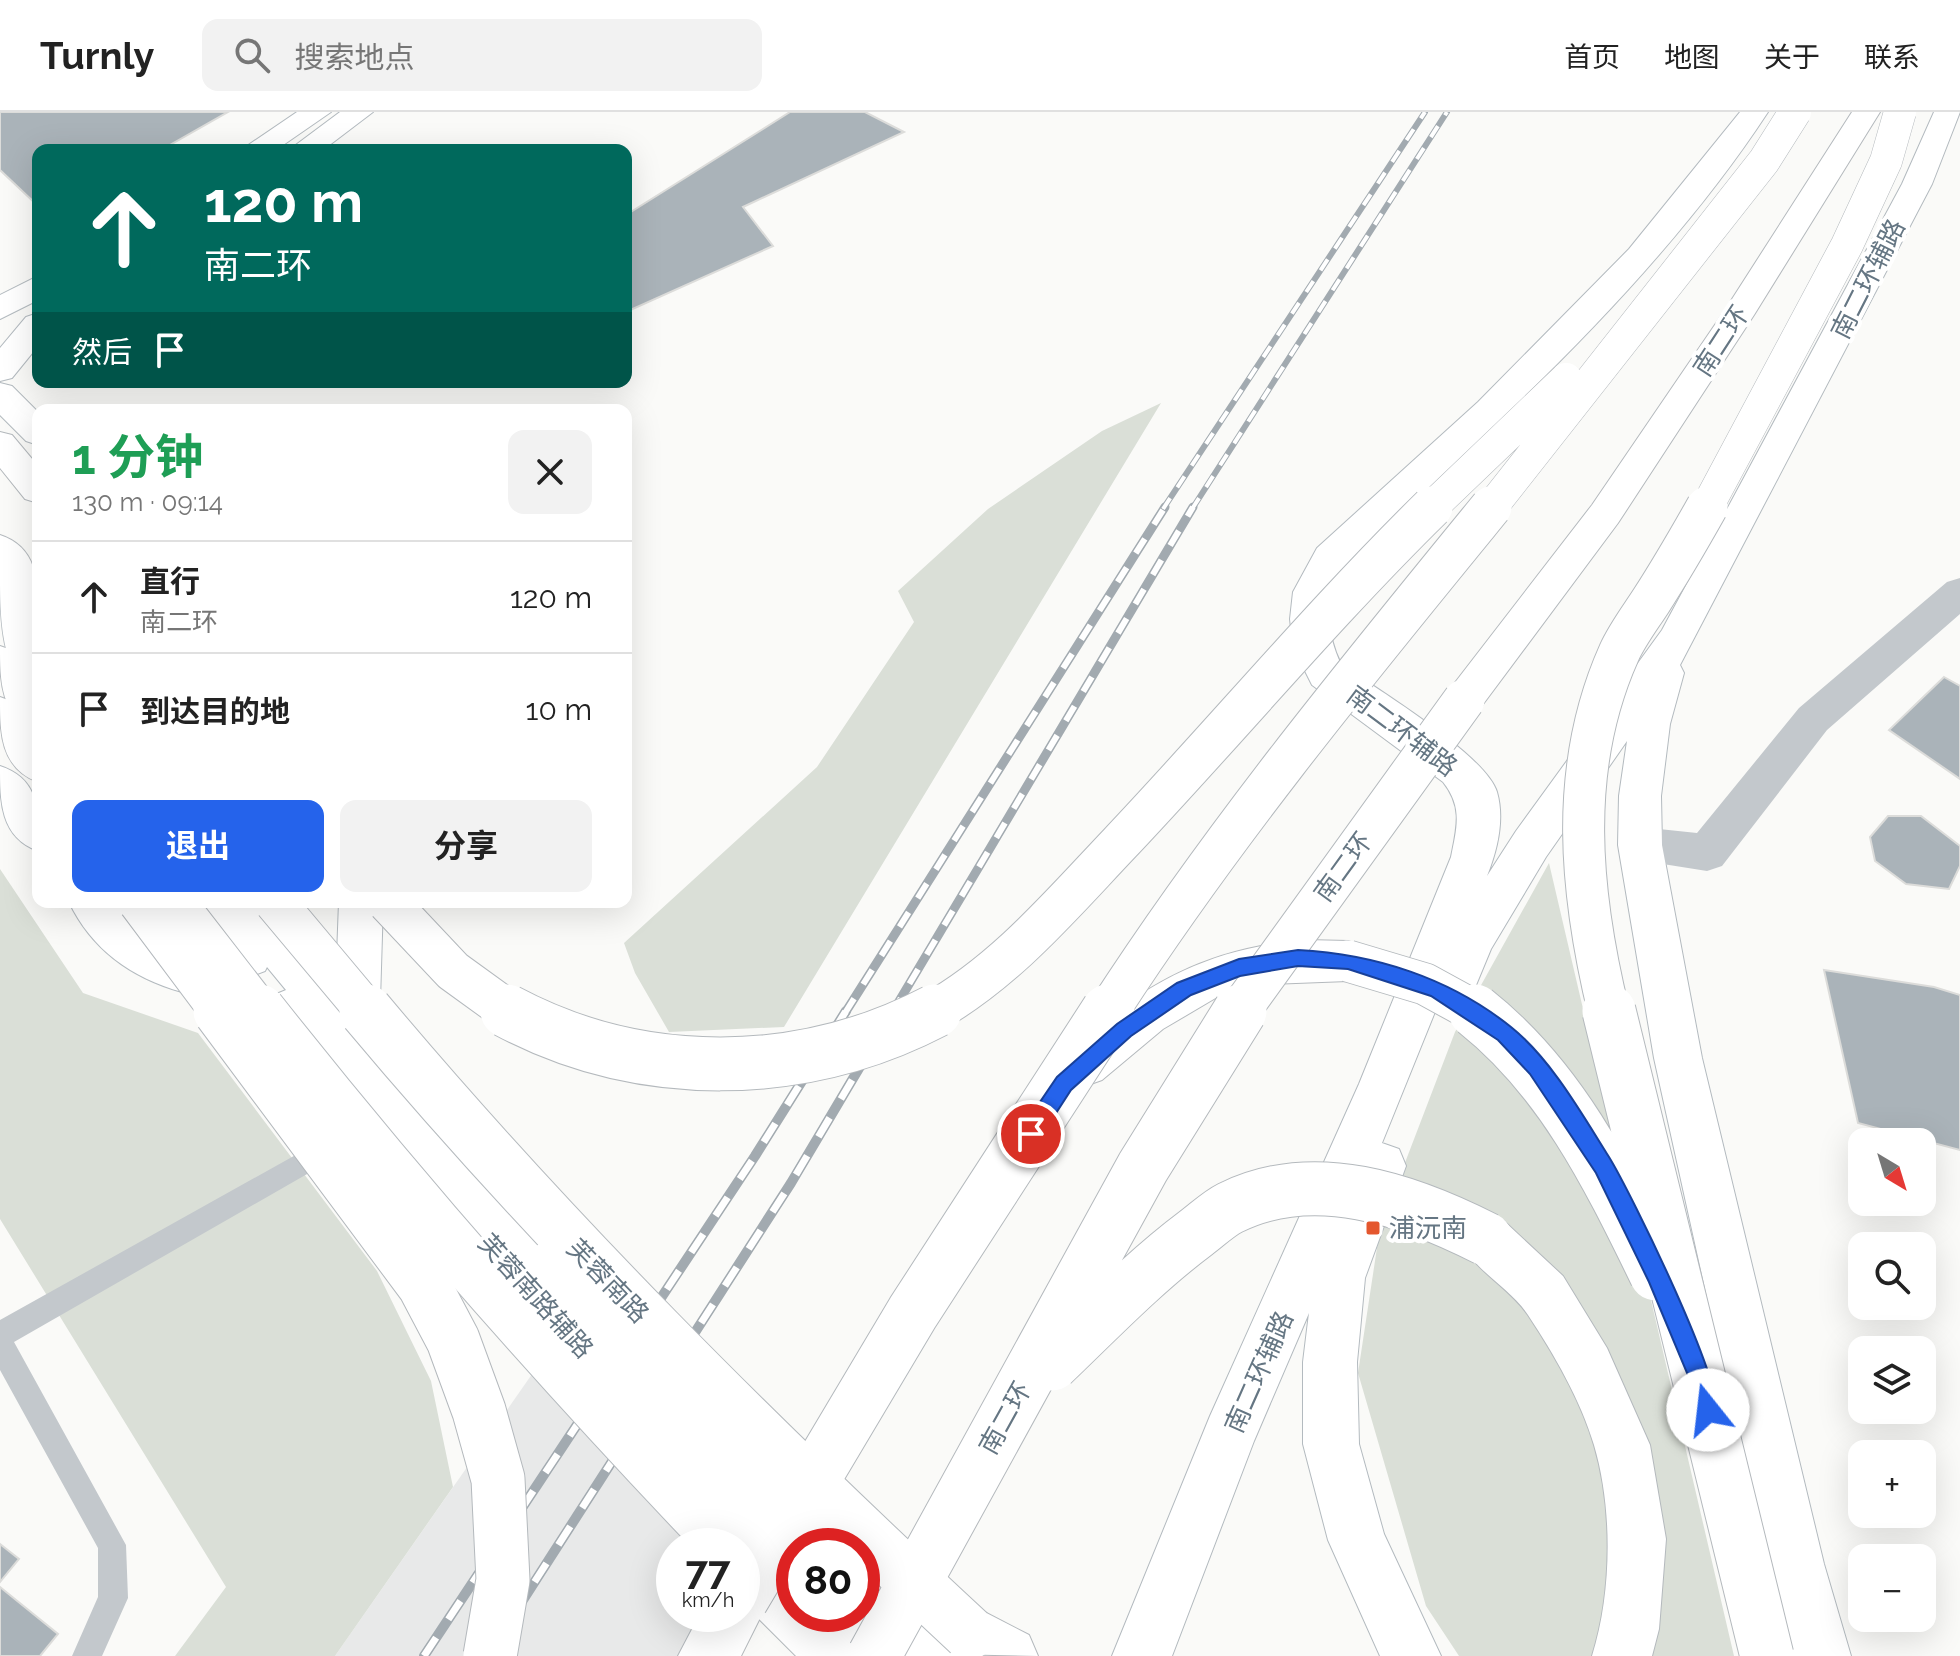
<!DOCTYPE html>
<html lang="zh">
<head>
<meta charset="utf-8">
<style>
	:root { --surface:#fff; --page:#f2f2f2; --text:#222; --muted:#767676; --line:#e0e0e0; --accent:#2563eb }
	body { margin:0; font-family:Raleway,"Noto Sans SC",sans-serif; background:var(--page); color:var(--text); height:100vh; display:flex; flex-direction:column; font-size:30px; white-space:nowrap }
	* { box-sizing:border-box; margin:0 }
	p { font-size:26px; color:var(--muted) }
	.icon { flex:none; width:44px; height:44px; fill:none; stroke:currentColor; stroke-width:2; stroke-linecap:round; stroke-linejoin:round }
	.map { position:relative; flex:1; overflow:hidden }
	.panel { position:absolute; left:32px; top:292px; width:600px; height:504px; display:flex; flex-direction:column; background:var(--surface); border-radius:16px; box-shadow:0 8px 32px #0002 }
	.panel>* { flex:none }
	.top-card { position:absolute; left:32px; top:32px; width:600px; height:244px; border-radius:16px; box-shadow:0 8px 32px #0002; background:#00695c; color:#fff; overflow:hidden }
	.needle { width:52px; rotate:142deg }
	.buttons { position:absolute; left:1848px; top:1016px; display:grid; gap:16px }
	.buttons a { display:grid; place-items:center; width:88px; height:88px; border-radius:16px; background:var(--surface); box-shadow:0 8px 32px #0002; font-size:40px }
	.speed { position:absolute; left:656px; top:1416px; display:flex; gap:16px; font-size:40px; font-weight:700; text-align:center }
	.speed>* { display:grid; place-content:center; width:104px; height:104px; border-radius:50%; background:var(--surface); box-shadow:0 8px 32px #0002; line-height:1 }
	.speed small { font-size:20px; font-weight:400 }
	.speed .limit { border:12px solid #d22; background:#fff; color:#111 }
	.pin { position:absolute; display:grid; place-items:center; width:68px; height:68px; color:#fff; margin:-34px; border:4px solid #fff; border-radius:50%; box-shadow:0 2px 8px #0007 }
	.me { position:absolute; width:88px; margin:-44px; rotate:344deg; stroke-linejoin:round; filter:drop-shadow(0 0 6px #0008) }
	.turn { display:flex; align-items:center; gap:28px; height:168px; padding:0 40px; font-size:36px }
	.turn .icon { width:104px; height:104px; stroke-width:2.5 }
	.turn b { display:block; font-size:56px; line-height:68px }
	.then { display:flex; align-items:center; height:76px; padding:0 40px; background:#0003; gap:16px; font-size:30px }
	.round { display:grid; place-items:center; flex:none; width:84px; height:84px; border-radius:16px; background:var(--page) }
	.headline { display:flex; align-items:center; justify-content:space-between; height:136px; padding:0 40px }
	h1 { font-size:48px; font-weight:700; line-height:60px; color:#1e9e55 }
	.cta { display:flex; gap:16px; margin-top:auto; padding:16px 40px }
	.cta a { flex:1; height:92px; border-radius:16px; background:var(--accent); color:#fff; font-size:32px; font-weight:700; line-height:92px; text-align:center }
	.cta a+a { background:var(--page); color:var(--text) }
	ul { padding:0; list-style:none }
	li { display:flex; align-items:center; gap:24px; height:112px; padding:0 40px; border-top:2px solid var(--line) }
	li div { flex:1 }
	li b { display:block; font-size:30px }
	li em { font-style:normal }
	header { display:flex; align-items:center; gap:48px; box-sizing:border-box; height:112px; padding:0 40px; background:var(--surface); border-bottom:2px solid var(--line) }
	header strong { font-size:38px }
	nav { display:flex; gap:44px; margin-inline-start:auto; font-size:28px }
	.search { width:560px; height:72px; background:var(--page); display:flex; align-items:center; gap:20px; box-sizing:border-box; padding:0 28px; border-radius:16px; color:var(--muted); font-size:30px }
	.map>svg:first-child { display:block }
	.built { fill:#e8e9e9 }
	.green { fill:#dadfd7 }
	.building { fill:#aab3b9; stroke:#dcdcda; stroke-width:2 }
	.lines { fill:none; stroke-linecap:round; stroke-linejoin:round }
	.secondary-casing { stroke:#b3babf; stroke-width:2 }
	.primary-casing { stroke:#b5babe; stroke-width:2 }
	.highway-casing { stroke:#b4b9bd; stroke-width:2 }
	.lane { fill:#c3c8cc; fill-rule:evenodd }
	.street { fill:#c3c8cc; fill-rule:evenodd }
	.secondary { fill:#fff; fill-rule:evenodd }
	.primary { fill:#fff; fill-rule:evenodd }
	.highway { fill:#fff; fill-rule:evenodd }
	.rail-far2-casing { stroke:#a2aab0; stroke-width:6 }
	.rail-far1-casing { stroke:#a2aab0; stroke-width:9 }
	.rail-casing { stroke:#a2aab0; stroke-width:10 }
	.rail-far2 { stroke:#fff; stroke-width:4; stroke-dasharray:13; stroke-linecap:butt }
	.rail-far1 { stroke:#fff; stroke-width:6; stroke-dasharray:17; stroke-linecap:butt }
	.rail { stroke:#fff; stroke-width:7; stroke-dasharray:22; stroke-linecap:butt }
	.secondary-bridge-casing { stroke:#b3babf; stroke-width:55; stroke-linecap:butt }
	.primary-bridge-far1-casing { stroke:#b5babe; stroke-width:43; stroke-linecap:butt }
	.primary-bridge-casing { stroke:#b5babe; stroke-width:55; stroke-linecap:butt }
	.highway-bridge-far2-casing { stroke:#b4b9bd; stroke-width:33; stroke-linecap:butt }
	.highway-bridge-far1-casing { stroke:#b4b9bd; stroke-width:43; stroke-linecap:butt }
	.highway-bridge-casing { stroke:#b4b9bd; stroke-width:55; stroke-linecap:butt }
	.secondary-bridge { stroke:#fff; stroke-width:53 }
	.primary-bridge-far1 { stroke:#fff; stroke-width:41 }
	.primary-bridge { stroke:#fff; stroke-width:53 }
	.highway-bridge-far2 { stroke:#fff; stroke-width:32 }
	.highway-bridge-far1 { stroke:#fff; stroke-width:41 }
	.highway-bridge { stroke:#fff; stroke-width:53 }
	.route { fill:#2563eb; stroke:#184099; stroke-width:2 }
	.poi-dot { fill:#e4572e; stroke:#fff; stroke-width:3 }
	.labels { text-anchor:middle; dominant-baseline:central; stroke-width:8; stroke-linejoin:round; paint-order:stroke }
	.street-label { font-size:26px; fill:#657683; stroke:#fff }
	.poi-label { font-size:26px; fill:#657683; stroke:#fff; text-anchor:start }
</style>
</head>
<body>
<header>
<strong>Turnly</strong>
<div class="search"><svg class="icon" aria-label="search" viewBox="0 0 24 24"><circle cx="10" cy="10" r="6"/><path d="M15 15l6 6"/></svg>搜索地点</div>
<nav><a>首页</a><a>地图</a><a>关于</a><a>联系</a></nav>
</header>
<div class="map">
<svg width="1960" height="1544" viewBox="0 0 1960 1544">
	<rect width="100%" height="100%" fill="#fafaf8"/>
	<path class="built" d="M537 1255 701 1434H674V1502H713L686 1544H335Z"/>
	<path class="green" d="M1161 291 784 915 669 920 635 861 624 831 817 655 914 510 898 479 988 397 1102 319Z
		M1549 751 1734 1544H1459L1426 1494 1358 1261 1380 1116 1455 920Z
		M0 757 83 881 198 921 377 1159 431 1269 453 1375 335 1544H175L226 1475 0 1107Z"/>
	<path class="building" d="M0 0H228L161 38H38V94L0 58Z
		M790 0H865L904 20 743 95 773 134 626 200V103Z
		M1944 565 1960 574V667L1889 618Z
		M1888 704H1921L1960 734V754L1949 777 1906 772 1875 749 1870 725Z
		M1824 858 1934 875 1960 883V1038L1858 1011Z
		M0 1432 19 1447 0 1470Z
		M0 1475 58 1522 40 1544H0Z"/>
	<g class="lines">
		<g class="secondary-casing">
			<path id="secondary" d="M297 0H331L276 38H241Z
				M340 0H373L323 38H289Z
				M1740 0H1768C1656 171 1493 315 1344 455 1327 488 1324 517 1341 552 1375 576 1486 643 1497 680 1505 708 1497 739 1487 764L1516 719 1662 518 1902 72 1934 0H1960L1932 72 1680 553 1684 561 1670 612 1661 684 1662 733 1702 946 1824 1452 1851 1544H1791L1766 1452 1654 946 1618 733 1619 684 1627 629 1546 745 1491 837 1469 890 1453 896 1439 890 1382 1031 1399 1037 1406 1054 1365 1166 1357 1250 1359 1332 1384 1422 1441 1544H1380L1328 1428 1303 1332V1250L1309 1201 1254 1329 1172 1544H1112L1210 1304 1359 972 1451 745C1457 715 1463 695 1443 670L1312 573 1293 535 1290 507 1293 480 1317 436 1478 290 1629 137Z
				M38 164V188L0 207V183Z
				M38 201V234L12 266 0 269V236L26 205Z
				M0 271 12 274 38 300V333L26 329 0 303Z
				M0 461C50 476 38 540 38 582 0 565 0 503 0 461Z
				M0 654C42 668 38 702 38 739 0 725 0 689 0 654Z
				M69 790H118L162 831 227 851 184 790H269L336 870 339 790H383L379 922 572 1136 580 1154 572 1172 553 1179 546 1194 528 1202 510 1194 274 913 267 898 274 883 286 878 267 855 265 859 249 865 240 862 243 869 236 884C217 891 202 886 182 880 132 866 92 838 69 790Z
				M862 1440C898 1455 956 1508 971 1544H845L823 1523 815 1502H862Z"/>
		</g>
		<g class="primary-casing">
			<path id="primary" d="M0 423C37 435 38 469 38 501L24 497 0 464Z
				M0 534C40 546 38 585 38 619 0 606 0 568 0 534Z
				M742 1420 762 1429 794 1460V1502H837L859 1523 868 1544H796L742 1490V1434H719L722 1429Z"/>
		</g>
		<g class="highway-casing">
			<path id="highway" d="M1852 0H1880L1754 203 1618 411 1478 599 1464 604 1450 599 1444 588 1450 577 1592 393 1725 198Z
				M0 320 12 323 38 354V391L25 387 0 356Z
				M0 585C41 598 38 634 38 670 0 656 0 620 0 585Z
				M1306 828 1348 829 1364 835 1371 849 1364 863 1348 869 1269 872 1219 884 1163 917 1102 968 1085 974 1068 968 1061 952 1068 936C1144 873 1206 836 1306 828Z
				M1486 1102 1504 1109 1563 1164 1607 1236 1650 1333 1666 1427 1659 1517 1652 1544H1592C1612 1481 1613 1397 1594 1333 1581 1289 1554 1242 1528 1203 1509 1174 1474 1160 1460 1127L1468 1109Z
				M742 1476 754 1481 762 1502 741 1544H678L700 1502H742Z
				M969 1492 1029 1523 1038 1544 948 1542 940 1521 948 1500Z"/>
		</g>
		<path class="lane" d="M326 1026 335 1030 338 1038 335 1046 14 1230 126 1433 128 1486 102 1544H72L98 1485V1436L0 1258V1208Z"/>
		<path class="street" d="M1960 466V502L1827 618 1722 754 1707 759 1625 746 1618 733 1625 720 1640 715 1697 721 1799 596 1947 470Z"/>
		<use href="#secondary" class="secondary"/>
		<use href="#primary" class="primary"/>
		<use href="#highway" class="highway"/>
		<g class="rail-far2-casing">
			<path id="rail-far2" d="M1163 397 1425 0
				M1192 397 1447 0"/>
		</g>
		<g class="rail-far1-casing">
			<path id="rail-far1" d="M845 901 1165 395
				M892 901 1193 395"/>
		</g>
		<g class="rail-casing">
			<path id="rail" d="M424 1544 755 1044 846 899
				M487 1544 791 1071 893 899"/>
		</g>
		<use href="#rail-far2" class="rail-far2"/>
		<use href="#rail-far1" class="rail-far1"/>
		<use href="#rail" class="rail"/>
		<g class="secondary-bridge-casing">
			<path id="secondary-bridge" d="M554 1154 826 1434
				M528 1176 626 1283 794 1454"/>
		</g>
		<g class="primary-bridge-far1-casing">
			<path id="primary-bridge-far1" d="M175 790 261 901
				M275 790 368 901"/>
		</g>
		<g class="primary-bridge-casing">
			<path id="primary-bridge" d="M259 899C406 1085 563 1263 727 1434
				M366 899C552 1121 757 1324 969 1521"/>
		</g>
		<g class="highway-bridge-far2-casing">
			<path id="highway-bridge-far2" d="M1430 397 1566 267
				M1490 397 1764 49 1795 0
				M1706 397 1847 133 1886 49 1900 0"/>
		</g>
		<g class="highway-bridge-far1-casing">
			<path id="highway-bridge-far1" d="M139 790 222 901
				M388 790 453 859 511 901
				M1348 849 1425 872 1478 901
				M931 901C1005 860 1062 792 1119 732 1225 620 1323 502 1432 395
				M1107 901C1222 723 1357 559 1491 395
				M1238 901 1464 588
				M1609 901C1580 782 1567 657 1619 541 1627 523 1640 506 1651 489 1671 458 1689 427 1707 395"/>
		</g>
		<g class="highway-bridge-casing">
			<path id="highway-bridge" d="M220 899 424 1173 453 1228 479 1299 498 1367 503 1468 490 1544
				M507 899C640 970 801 969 935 899
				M1475 899C1562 968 1608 1064 1656 1162
				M1609 899 1767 1544
				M1052 1252C1099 1207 1144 1160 1196 1121 1207 1113 1218 1102 1230 1096 1314 1054 1409 1088 1486 1127
				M742 1487 913 1200 1108 899
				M874 1544 1143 1055 1240 899"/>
		</g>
		<use href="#secondary-bridge" class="secondary-bridge"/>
		<use href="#primary-bridge-far1" class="primary-bridge-far1"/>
		<use href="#primary-bridge" class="primary-bridge"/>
		<use href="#highway-bridge-far2" class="highway-bridge-far2"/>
		<use href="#highway-bridge-far1" class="highway-bridge-far1"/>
		<use href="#highway-bridge" class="highway-bridge"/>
	</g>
	<path class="route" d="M1298 838C1375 842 1450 866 1511 915 1551 947 1582 1002 1609 1045 1630 1079 1728 1278 1716 1306L1708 1309 1700 1306 1690 1268 1649 1170 1596 1061 1530 962 1498 928 1431 884 1348 857 1298 854 1240 864 1191 883 1131 924 1071 978 1038 1029 1031 1032 1023 1029 1020 1022 1023 1015 1057 965 1117 912 1177 871 1239 847Z"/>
	<rect class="poi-dot" x="1365" y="1108" width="16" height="16" rx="4"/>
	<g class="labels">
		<g class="street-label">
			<text transform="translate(1868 167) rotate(-63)">南二环辅路</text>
			<text transform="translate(1721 229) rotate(-57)">南二环</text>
			<text transform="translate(1402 619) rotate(37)">南二环辅路</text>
			<text transform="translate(1343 755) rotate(-54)">南二环</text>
			<text transform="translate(608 1169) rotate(46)">芙蓉南路</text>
			<text transform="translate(536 1184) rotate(48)">芙蓉南路辅路</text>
			<text transform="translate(1259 1260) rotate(-66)">南二环辅路</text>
			<text transform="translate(1005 1306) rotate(-61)">南二环</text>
		</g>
		<g class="poi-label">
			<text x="1389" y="1116">浦沅南</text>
		</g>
	</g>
</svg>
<div class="buttons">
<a><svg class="needle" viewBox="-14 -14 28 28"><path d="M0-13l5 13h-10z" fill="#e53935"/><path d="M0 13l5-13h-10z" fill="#767676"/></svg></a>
<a><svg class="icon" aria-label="search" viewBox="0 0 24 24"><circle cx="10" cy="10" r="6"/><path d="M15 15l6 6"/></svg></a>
<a><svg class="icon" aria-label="layers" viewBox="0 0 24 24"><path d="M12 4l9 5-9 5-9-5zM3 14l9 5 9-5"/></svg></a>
<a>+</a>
<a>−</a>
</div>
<div class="speed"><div>77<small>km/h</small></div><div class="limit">80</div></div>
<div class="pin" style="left:1031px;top:1022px;background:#d93025"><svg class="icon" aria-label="arrive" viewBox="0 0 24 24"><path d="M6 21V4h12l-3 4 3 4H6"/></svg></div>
<svg class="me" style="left:1708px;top:1298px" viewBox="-20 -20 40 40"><circle r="19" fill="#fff"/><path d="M0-13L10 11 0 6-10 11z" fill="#2563eb"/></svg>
<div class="top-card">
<div class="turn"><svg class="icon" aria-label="ahead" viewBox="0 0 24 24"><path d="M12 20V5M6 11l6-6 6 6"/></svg><div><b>120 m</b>南二环</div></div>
<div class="then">然后<svg class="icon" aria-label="arrive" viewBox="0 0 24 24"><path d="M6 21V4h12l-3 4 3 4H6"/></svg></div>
</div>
<section class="panel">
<div class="headline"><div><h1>1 分钟</h1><p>130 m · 09:14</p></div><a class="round"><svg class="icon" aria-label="close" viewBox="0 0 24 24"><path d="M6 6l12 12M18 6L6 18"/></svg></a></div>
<ul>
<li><svg class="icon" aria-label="ahead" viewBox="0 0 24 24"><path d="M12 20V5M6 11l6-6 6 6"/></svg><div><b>直行</b><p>南二环</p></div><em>120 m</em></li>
<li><svg class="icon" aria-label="arrive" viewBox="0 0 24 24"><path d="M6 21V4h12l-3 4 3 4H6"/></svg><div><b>到达目的地</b></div><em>10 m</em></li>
</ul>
<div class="cta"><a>退出</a><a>分享</a></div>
</section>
</div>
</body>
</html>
